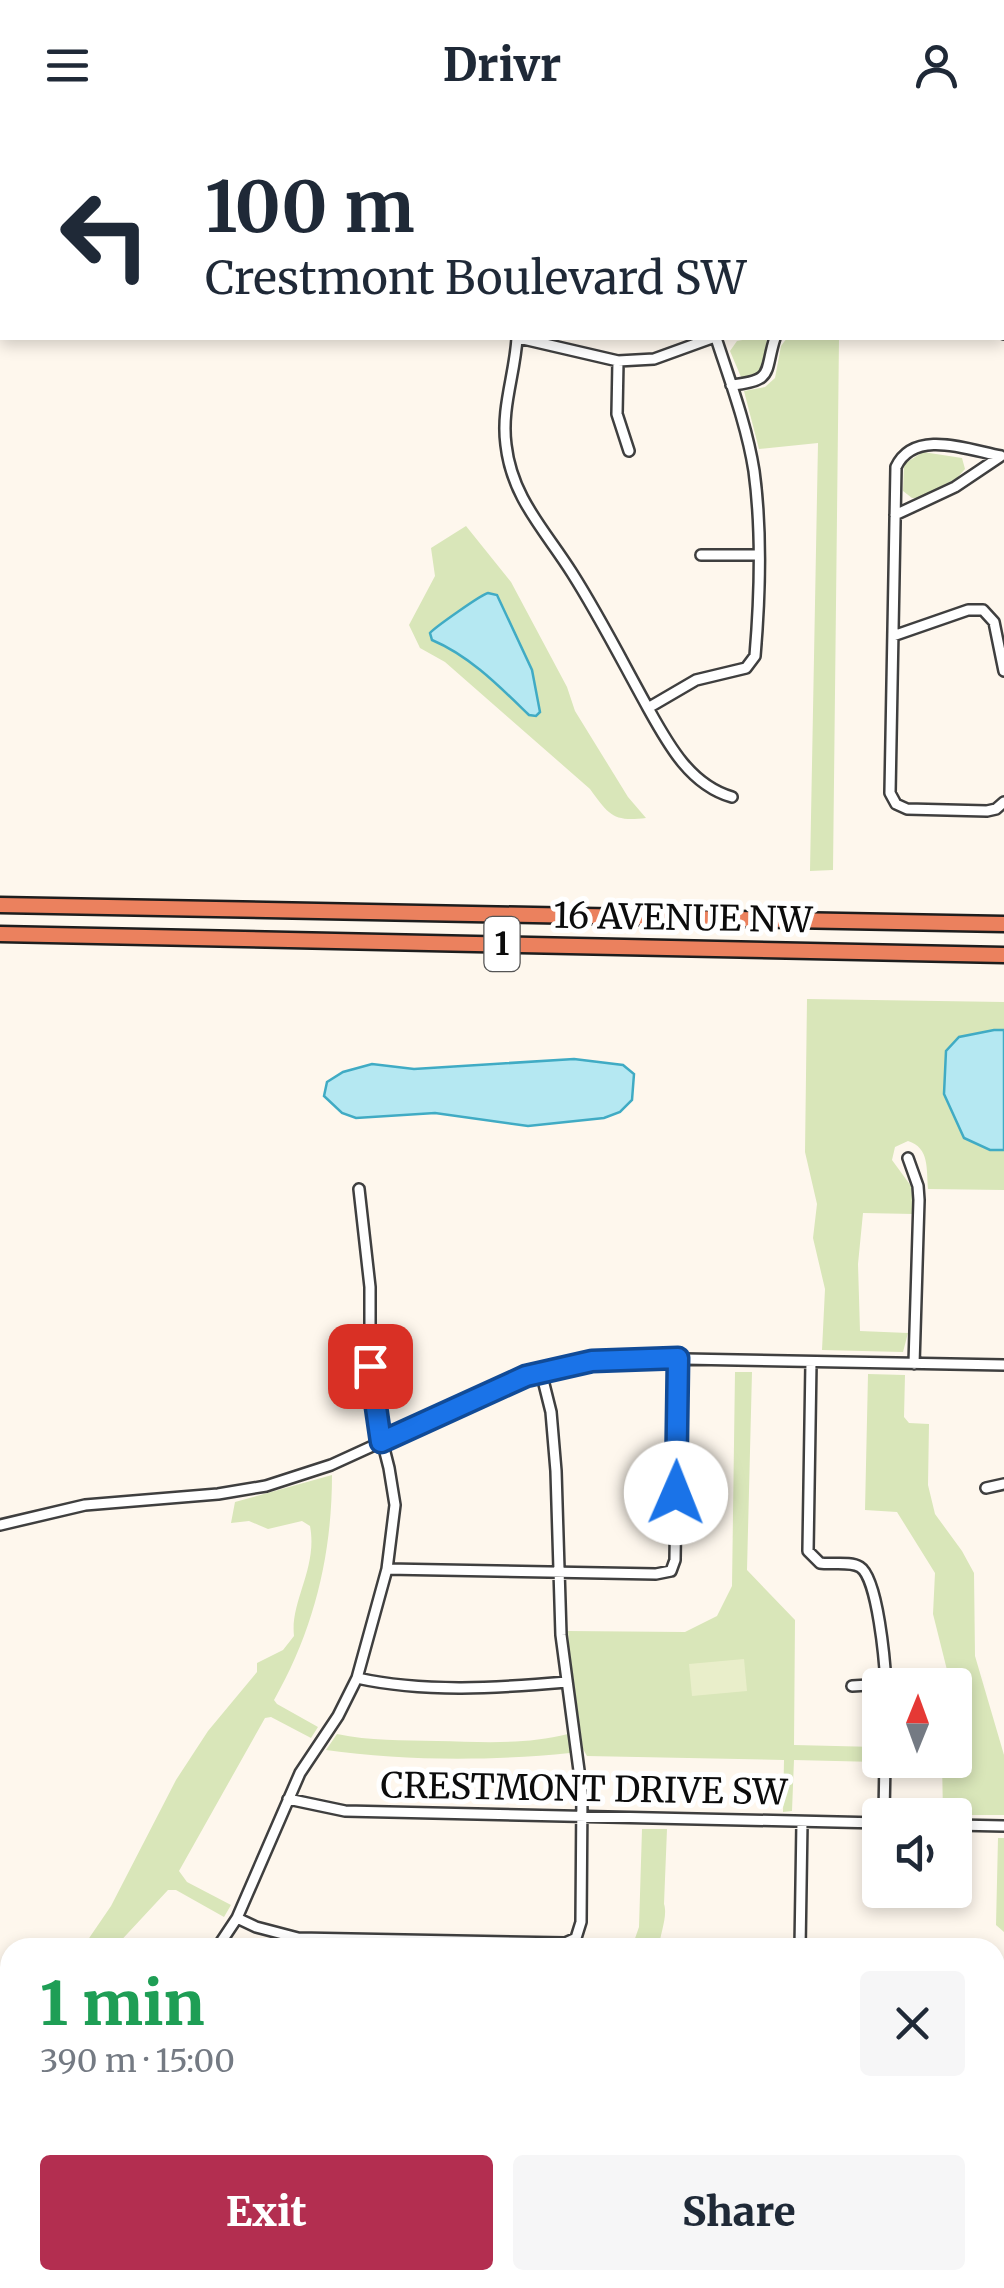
<!DOCTYPE html>
<html lang="en">
<head>
<meta charset="utf-8">
<style>
	:root { --surface:#fff; --page:#f6f6f7; --text:#1f2937; --muted:#747a83; --accent:#b32e50 }
	body { margin:0; font-family:Merriweather,serif; background:var(--page); color:var(--text); height:100vh; display:flex; flex-direction:column; font-size:38px; white-space:nowrap }
	* { box-sizing:border-box; margin:0 }
	p { font-size:32px; color:var(--muted) }
	.icon { flex:none; width:55px; height:55px; fill:none; stroke:currentColor; stroke-width:2; stroke-linecap:round; stroke-linejoin:round }
	.map { position:relative; flex:1; overflow:hidden }
	.details { position:absolute; left:0px; top:1808px; width:1005px; height:352px; display:flex; flex-direction:column; background:var(--surface); border-radius:30px 30px 0 0; box-shadow:0 5px 15px #0003 }
	.details>* { flex:none }
	.hud { position:absolute; left:0px; top:0px; width:1005px; height:210px; box-shadow:0 5px 15px #0003; background:#fff; color:var(--text); overflow:hidden }
	.needle { width:65px; rotate:1deg }
	.buttons { position:absolute; left:862px; top:1538px; display:grid; gap:20px }
	.buttons a { display:grid; place-items:center; width:110px; height:110px; border-radius:10px; background:var(--surface); box-shadow:0 5px 15px #0003; font-size:50px }
	.pin { position:absolute; display:grid; place-items:center; width:85px; height:85px; color:#fff; margin:-42px; border-radius:20px; box-shadow:0 5px 15px #0006 }
	.me { position:absolute; width:110px; margin:-55px; rotate:1deg; stroke-linejoin:round; filter:drop-shadow(0 0 8px #0008) }
	.turn { display:flex; align-items:center; gap:35px; height:210px; padding:0 40px; font-size:45px }
	.turn .icon { width:130px; height:130px; stroke-width:2.5 }
	.turn b { display:block; font-size:70px; line-height:85px }
	.round { display:grid; place-items:center; flex:none; width:105px; height:105px; border-radius:10px; background:var(--page) }
	.overview { display:flex; align-items:center; justify-content:space-between; height:170px; padding:0 40px }
	h1 { font-size:60px; font-weight:800; line-height:75px; color:#1e9e55 }
	.primary-button { display:flex; gap:20px; margin-top:auto; padding:20px 40px }
	.primary-button a { flex:1; height:115px; border-radius:10px; background:var(--accent); color:#fff; font-size:40px; font-weight:800; line-height:115px; text-align:center }
	.primary-button a+a { background:var(--page); color:var(--text) }
	header { display:flex; justify-content:space-between; align-items:center; height:130px; padding:0 40px; background:var(--surface); font-size:45px; font-weight:800 }
	.map>svg:first-child { display:block }
	.green { fill:#d9e6b9 }
	.forest { fill:#c1d599 }
	.pitch { fill:#e9eeca }
	.water { fill:#b5e8f2; stroke:#40abc4; stroke-width:2.5 }
	.lines { fill:none; stroke-linecap:round; stroke-linejoin:round }
	.minor-casing { stroke:#3f3f3f; stroke-width:14 }
	.highway-casing { stroke:#1d1d1d; stroke-width:19 }
	.minor { stroke:#fff; stroke-width:9 }
	.highway { stroke:#eb815e; stroke-width:14 }
	.route-casing { stroke:#114b97; stroke-width:25 }
	.route { stroke:#1a73e8; stroke-width:18 }
	.labels { text-anchor:middle; dominant-baseline:central; stroke-width:10; stroke-linejoin:round; paint-order:stroke }
	.shield { fill:#fff; stroke:#555; stroke-width:2.5 }
	.shield-label { font-size:32px; font-weight:bold; fill:#0c0c0c }
	.street-label { font-size:35px; fill:#0c0c0c; stroke:#fff }
</style>
</head>
<body>
<header><svg class="icon" aria-label="menu" viewBox="0 0 24 24"><path d="M4 6h16M4 12h16M4 18h16"/></svg>Drivr<svg class="icon" aria-label="person" viewBox="0 0 24 24"><circle cx="12" cy="8" r="4"/><path d="M4 21q1-7 8-7t8 7"/></svg></header>
<div class="map">
<svg width="1004" height="2158" viewBox="0 0 1004 2158">
	<rect width="100%" height="100%" fill="#fef7ed"/>
	<path class="green" d="M753 208H767L762 240 756 245 741 247 730 221 737 211Z
		M787 208H839L833 740 810 741 818 313 759 319 744 261 765 257 775 248 781 216Z
		M923 322 962 328 965 339 957 348 919 368H912L903 361 904 334Z
		M466 396 511 452 567 557 575 581 628 667 646 688C613 692 609 685 590 659L445 532 420 518 409 495 435 446 431 418Z
		M807 869 1004 872V1060L928 1059C926 1039 930 1018 908 1011L895 1017 892 1030 911 1056 914 1084 863 1083 858 1134 860 1201 908 1203 903 1222 822 1220 825 1159 813 1108 817 1074 805 1022Z
		M735 1242H752L747 1440 795 1490 794 1615 877 1617V1632L794 1630 792 1681 783 1682 784 1630 587 1626 583 1619 569 1516 568 1501 685 1502 717 1486 732 1456Z
		M868 1244 905 1245 904 1287 909 1293 929 1294 928 1355 935 1384 962 1421 974 1443 975 1526 1004 1625V1685H943L942 1630H955V1555H946L948 1544 933 1484 935 1443 897 1382 865 1380Z
		M332 1345C332 1425 314 1500 274 1570L277 1574 318 1597 311 1608 271 1587 265 1588 179 1741 187 1752 231 1775 224 1787 176 1760H168L115 1817H83L111 1776 176 1650 208 1601 257 1542V1533L283 1520 294 1506C290 1471 318 1438 310 1396L302 1391 268 1399 249 1391 231 1393 235 1372Z
		M337 1604C370 1611 402 1610 437 1611 482 1612 524 1615 568 1604L572 1620 570 1623C495 1631 401 1631 326 1620Z
		M642 1699H667L664 1774C668 1786 660 1804 659 1817H632L639 1797Z
		M998 1708H1004V1802L996 1795Z"/>
	<path class="forest" d="M570 0H1004V92L1002 2Z"/>
	<path class="pitch" d="M744 1529 747 1561 692 1566 689 1534Z"/>
	<path class="water" d="M488 463 497 465 532 540 540 582 536 586 529 585C500 557 470 526 432 510L430 503C434 498 482 464 488 463Z
		M994 900H1004V1020H990L964 1008 944 964 946 921 959 907Z
		M574 929 623 935 634 944 632 970 620 982 604 988 528 996 435 983 356 988 342 983 324 966 327 952 343 942 372 934 414 939Z"/>
	<g class="lines">
		<g class="minor-casing">
			<path id="minor" d="M1002 203 1004 204
				M517 208C515 244 501 278 506 315 512 368 545 400 572 443 600 487 623 533 648 578L696 550 746 538 755 526C760 467 762 400 754 341 747 296 730 251 716 208
				M519 208 618 231 654 229 712 208
				M618 231 617 284 629 321
				M731 255C775 251 764 242 775 208
				M1001 326C969 320 914 298 896 337L890 663 896 674 907 679 987 681 996 679 1004 672
				M895 385 955 357 1001 326
				M701 425H757
				M893 506 968 480H983L994 492 1004 541
				M648 578C668 614 690 655 732 667
				M908 1028 918 1056 919 1070 914 1234
				M811 1232 808 1421 820 1433C831 1435 850 1431 860 1437 878 1448 885 1534 886 1555
				M986 1358 1004 1354
				M0 1395 85 1375 218 1364 266 1356 331 1335 526 1246 592 1231 632 1228 1004 1235
				M387 1439 656 1444 671 1441 675 1430 678 1228
				M357 1548C425 1563 498 1558 567 1552
				M852 1556 886 1554
				M288 1669 345 1681 880 1693
				M884 1685 885 1630
				M955 1695 1004 1696
				M237 1788 256 1797 298 1808 565 1813 576 1808 581 1792 582 1663 561 1505 556 1341 551 1282 541 1242
				M725 1816 845 1818
				M217 1818 237 1788 300 1643 338 1586 357 1548 387 1439 395 1375 389 1338 374 1279 370 1236V1157L359 1059
				M800 1818 802 1692
				M995 1863 1004 1865
				M349 2150 358 2158
				M228 2158 235 2150"/>
		</g>
		<g class="highway-casing">
			<path id="highway" d="M0 775 1004 794
				M0 804 1004 825"/>
		</g>
		<use href="#minor" class="minor"/>
		<use href="#highway" class="highway"/>
	</g>
	<g class="lines">
		<g class="route-casing">
			<path id="route" d="M370 1236 381 1312 526 1246 592 1231 678 1228 676 1363"/>
		</g>
		<use href="#route" class="route"/>
	</g>
	<g class="labels">
		<rect class="shield" x="484.5" y="787" width="35" height="54" rx="8"/>
		<g class="shield-label">
			<text x="502" y="814">1</text>
		</g>
		<g class="street-label">
			<text transform="translate(683 788) rotate(1)">16 AVENUE NW</text>
			<text transform="translate(584 1659) rotate(1)">CRESTMONT DRIVE SW</text>
		</g>
	</g>
</svg>
<div class="buttons">
<a><svg class="needle" viewBox="-14 -14 28 28"><path d="M0-13l5 13h-10z" fill="#e53935"/><path d="M0 13l5-13h-10z" fill="#747a83"/></svg></a>
<a><svg class="icon" aria-label="sound" viewBox="0 0 24 24"><path d="M4 9h4l5-4v14l-5-4H4zM17 9q2 3 0 6"/></svg></a>
</div>
<div class="pin" style="left:370px;top:1236px;background:#d93025"><svg class="icon" aria-label="arrive" viewBox="0 0 24 24"><path d="M6 21V4h12l-3 4 3 4H6"/></svg></div>
<svg class="me" style="left:676px;top:1363px" viewBox="-20 -20 40 40"><circle r="19" fill="#fff"/><path d="M0-13L10 11 0 6-10 11z" fill="#1a73e8"/></svg>
<div class="hud">
<div class="turn"><svg class="icon" aria-label="left" viewBox="0 0 24 24"><path d="M17 20v-9H6M10 6l-5 5 5 5"/></svg><div><b>100 m</b>Crestmont Boulevard SW</div></div>
</div>
<section class="details">
<div class="overview"><div><h1>1 min</h1><p>390 m · 15:00</p></div><a class="round"><svg class="icon" aria-label="close" viewBox="0 0 24 24"><path d="M6 6l12 12M18 6L6 18"/></svg></a></div>
<div class="primary-button"><a>Exit</a><a>Share</a></div>
</section>
</div>
</body>
</html>
